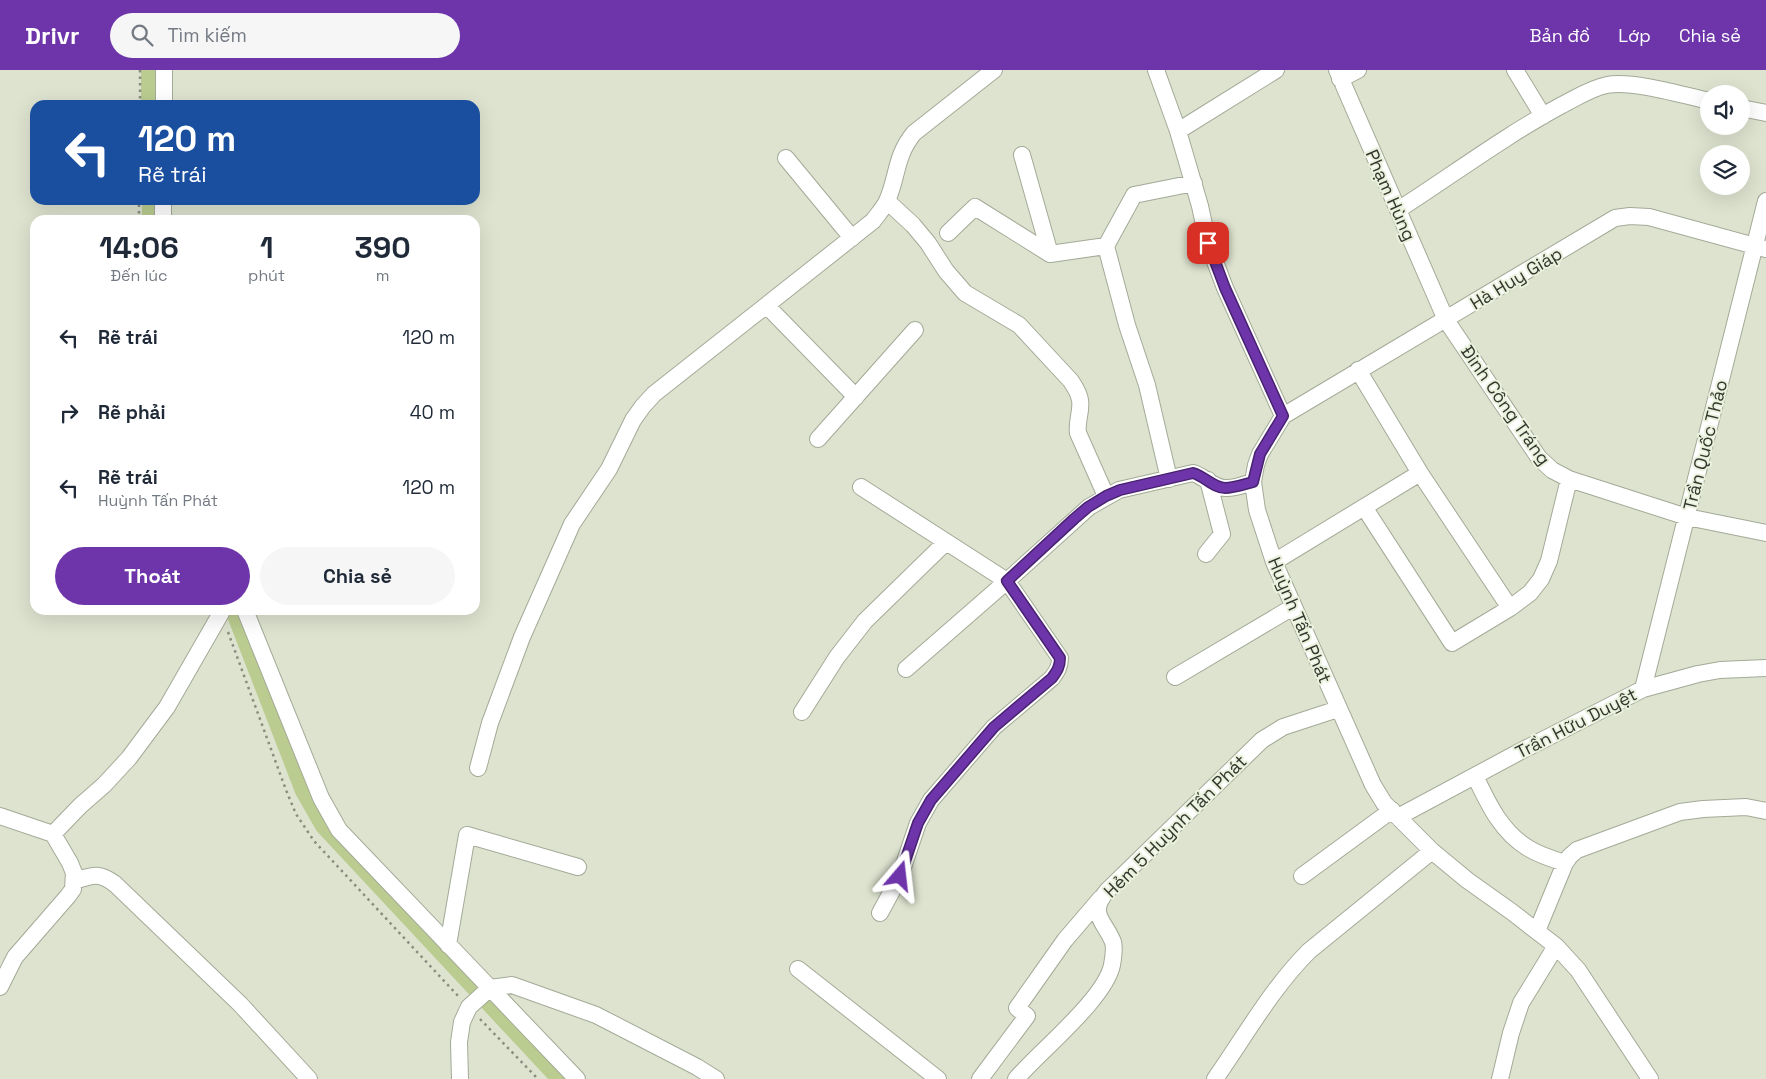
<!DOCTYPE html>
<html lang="vi">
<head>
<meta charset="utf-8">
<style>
	:root { --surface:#fff; --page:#f6f6f7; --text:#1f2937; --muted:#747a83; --accent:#6e35ab }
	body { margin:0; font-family:"Space Grotesk",sans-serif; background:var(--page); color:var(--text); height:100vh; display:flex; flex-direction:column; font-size:19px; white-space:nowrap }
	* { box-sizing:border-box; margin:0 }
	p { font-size:16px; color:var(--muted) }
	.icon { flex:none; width:28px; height:28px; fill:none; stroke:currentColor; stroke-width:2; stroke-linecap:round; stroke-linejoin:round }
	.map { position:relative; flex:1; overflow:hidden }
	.drawer { position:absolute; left:30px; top:145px; width:450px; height:400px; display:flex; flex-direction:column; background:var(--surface); border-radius:15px; box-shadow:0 5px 20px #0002 }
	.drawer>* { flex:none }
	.guide { position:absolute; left:30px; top:30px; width:450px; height:105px; border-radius:15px; box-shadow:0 5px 20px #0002; background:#1a4fa0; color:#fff; overflow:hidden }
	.buttons { position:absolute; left:1700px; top:15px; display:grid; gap:10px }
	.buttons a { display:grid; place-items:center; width:50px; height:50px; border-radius:50%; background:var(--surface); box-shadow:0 5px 20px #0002; font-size:25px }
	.pin { position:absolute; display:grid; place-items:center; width:42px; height:42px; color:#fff; margin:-21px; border-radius:10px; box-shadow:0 2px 8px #0006 }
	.me { position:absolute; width:55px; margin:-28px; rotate:17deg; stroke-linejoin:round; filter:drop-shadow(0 0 4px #0008) }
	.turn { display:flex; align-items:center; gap:18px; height:105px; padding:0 25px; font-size:22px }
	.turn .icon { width:65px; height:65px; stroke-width:2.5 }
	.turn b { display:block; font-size:35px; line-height:42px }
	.eta { display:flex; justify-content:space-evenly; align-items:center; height:85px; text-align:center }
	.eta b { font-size:30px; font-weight:600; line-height:35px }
	.cta { display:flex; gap:10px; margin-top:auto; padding:10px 25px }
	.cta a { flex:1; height:58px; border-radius:30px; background:var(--accent); color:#fff; font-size:20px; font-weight:600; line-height:58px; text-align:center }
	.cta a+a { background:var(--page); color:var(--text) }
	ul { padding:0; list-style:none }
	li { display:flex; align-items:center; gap:15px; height:75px; padding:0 25px }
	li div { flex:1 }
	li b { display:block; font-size:19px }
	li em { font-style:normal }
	header { display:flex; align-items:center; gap:30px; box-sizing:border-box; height:70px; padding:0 25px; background:var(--accent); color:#fff }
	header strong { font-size:24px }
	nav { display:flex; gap:28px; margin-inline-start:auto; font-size:18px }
	.search { width:350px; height:45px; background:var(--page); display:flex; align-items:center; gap:12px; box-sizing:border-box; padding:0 18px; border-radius:28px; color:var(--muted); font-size:19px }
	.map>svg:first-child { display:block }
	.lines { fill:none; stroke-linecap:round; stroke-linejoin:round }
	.canal { stroke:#bacc90; stroke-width:16 }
	.minor-casing { stroke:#a3aa97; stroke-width:18 }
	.path { stroke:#898d7f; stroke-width:2.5; stroke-dasharray:2.5 4; stroke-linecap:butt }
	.minor { stroke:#fff; stroke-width:16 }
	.route-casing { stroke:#48226f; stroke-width:12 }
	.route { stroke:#6e35ab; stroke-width:9 }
	.labels { text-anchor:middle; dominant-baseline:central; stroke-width:4; stroke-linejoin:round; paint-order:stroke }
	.street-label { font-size:18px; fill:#33362e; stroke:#eaf1dc }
</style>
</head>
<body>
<header>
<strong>Drivr</strong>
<div class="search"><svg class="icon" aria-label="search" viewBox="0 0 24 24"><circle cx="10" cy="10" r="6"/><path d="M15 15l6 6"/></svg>Tìm kiếm</div>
<nav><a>Bản đồ</a><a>Lớp</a><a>Chia sẻ</a></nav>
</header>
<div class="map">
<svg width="1766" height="1009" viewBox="0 0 1766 1009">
	<rect width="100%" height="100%" fill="#dde3cf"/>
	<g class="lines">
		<path class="canal" d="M149 0V35
			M150 130V150
			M233 540 303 721 323 756 559 1009"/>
		<g class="minor-casing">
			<path id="minor" d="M1156 0 1178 61 1200 136 1208 173 1225 218 1283 346
				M1337 0 1446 250 1539 388 1552 400 1569 409 1687 447 1766 463
				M1515 0 1543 46
				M1340 9 1358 0
				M164 35V0
				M1741 38 1766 43
				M1178 61 1276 0
				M1022 85 1050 184 1106 176
				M786 88 852 168
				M887 131 913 155 928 173 946 201 965 223 1019 255 1071 311C1075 317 1079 323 1080 330 1082 341 1076 352 1078 363L1106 426
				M1398 140C1451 106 1506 65 1562 35 1576 28 1591 18 1607 15 1632 10 1683 25 1709 31
				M163 150V130
				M948 163 975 137 1050 184
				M767 236 856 327
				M1358 300 1420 403 1510 538
				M818 369 915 260
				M1169 409 1147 315 1127 255 1106 176 1134 125 1194 113
				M861 417 1007 511 1060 588C1060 597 1057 601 1052 608L994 657 931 730 918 753 900 806 880 843
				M1364 437 1452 573 1510 538 1530 523 1541 509 1549 491 1569 409
				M1206 484 1222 464 1208 410
				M1274 492 1420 403
				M245 540 321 728 339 760 577 1009
				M906 599 1007 511 1089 437 1119 420 1193 403C1204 406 1213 418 1225 418 1234 419 1245 414 1253 412
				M1175 607 1293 537
				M1643 619 1766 131
				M802 642 837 587 865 551 946 472
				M478 698 490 653 522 567 572 454 609 399 633 350 643 336 654 324 873 151C878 144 883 139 887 131 898 106 895 86 914 63L994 0
				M1475 706C1488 733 1501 762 1528 778 1539 785 1552 789 1565 793
				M0 746 53 764 70 793 74 803 73 819 68 826 15 887 0 917
				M1398 747 1521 681 1643 619 1698 604 1720 600 1766 598
				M53 764 80 736 104 715 129 688 167 637 221 543
				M1302 806 1392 740
				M74 811C93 805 99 802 115 814L240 934 309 1009
				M1537 861 1565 793 1570 786 1577 780 1680 742 1703 739 1746 737 1766 741
				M448 875 467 765 578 797
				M798 899 938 1009
				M460 1009 459 972 462 952 469 937 490 918 512 915 596 945 697 997 716 1009
				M980 1009 1027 946 1017 938 1065 870 1101 828
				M1016 1009C1040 981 1105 929 1112 895 1113 889 1115 878 1113 872 1105 851 1087 844 1107 821L1262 670 1283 657 1338 639
				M1215 1009C1245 966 1272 918 1309 881L1432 781
				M1500 1009 1511 963 1521 933 1556 876
				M1650 1009 1578 900 1556 876 1512 842 1467 810 1432 781 1384 733 1373 715 1274 492 1257 440 1253 412 1256 395 1260 384 1283 346 1615 148 1630 146 1649 147 1766 179"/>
		</g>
		<path class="path" d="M140 35V0
			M139 150V130
			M228 562 286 720 296 744 314 771 459 927
			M480 949 538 1009"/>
		<use href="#minor" class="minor"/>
	</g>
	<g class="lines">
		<g class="route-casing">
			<path id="route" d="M900 806 918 753 931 730 994 657 1052 608C1057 601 1060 597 1060 588L1007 511 1074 449 1088 437 1106 426 1120 420 1193 403C1204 406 1214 418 1225 418 1234 418 1245 414 1253 412L1260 384 1283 346 1225 218 1208 173"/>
		</g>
		<use href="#route" class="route"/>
	</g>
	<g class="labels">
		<g class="street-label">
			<text transform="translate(1391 125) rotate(66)">Phạm Hùng</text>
			<text transform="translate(1516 208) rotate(-31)">Hà Huy Giáp</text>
			<text transform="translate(1506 335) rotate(55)">Đinh Công Tráng</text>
			<text transform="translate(1705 375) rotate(-76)">Trần Quốc Thảo</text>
			<text transform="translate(1300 550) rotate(67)">Huỳnh Tấn Phát</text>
			<text transform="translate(1576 653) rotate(-27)">Trần Hữu Duyệt</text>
			<text transform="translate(1175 756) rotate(-45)">Hẻm 5 Huỳnh Tấn Phát</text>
		</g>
	</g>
</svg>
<div class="buttons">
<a><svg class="icon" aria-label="sound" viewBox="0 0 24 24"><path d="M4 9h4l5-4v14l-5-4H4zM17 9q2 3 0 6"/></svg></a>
<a><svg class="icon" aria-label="layers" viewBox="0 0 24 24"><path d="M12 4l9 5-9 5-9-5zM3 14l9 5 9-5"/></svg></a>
</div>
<div class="pin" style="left:1208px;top:173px;background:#d93025"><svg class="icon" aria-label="arrive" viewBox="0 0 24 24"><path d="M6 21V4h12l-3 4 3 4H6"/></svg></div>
<svg class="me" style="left:900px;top:806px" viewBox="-20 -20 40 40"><path d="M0-17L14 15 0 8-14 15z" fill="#6e35ab" stroke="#fff" stroke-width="4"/></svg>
<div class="guide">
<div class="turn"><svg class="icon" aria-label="left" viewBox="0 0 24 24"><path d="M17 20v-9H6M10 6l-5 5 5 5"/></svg><div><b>120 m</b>Rẽ trái</div></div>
</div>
<section class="drawer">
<div class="eta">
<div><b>14:06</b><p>Đến lúc</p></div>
<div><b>1</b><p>phút</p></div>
<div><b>390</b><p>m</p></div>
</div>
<ul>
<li><svg class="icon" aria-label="left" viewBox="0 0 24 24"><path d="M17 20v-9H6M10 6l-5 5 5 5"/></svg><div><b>Rẽ trái</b></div><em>120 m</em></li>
<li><svg class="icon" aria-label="right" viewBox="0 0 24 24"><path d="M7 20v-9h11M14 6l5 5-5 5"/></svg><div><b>Rẽ phải</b></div><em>40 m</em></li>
<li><svg class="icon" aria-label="left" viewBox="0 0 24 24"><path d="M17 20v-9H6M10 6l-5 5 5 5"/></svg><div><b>Rẽ trái</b><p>Huỳnh Tấn Phát</p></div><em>120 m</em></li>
</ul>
<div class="cta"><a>Thoát</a><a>Chia sẻ</a></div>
</section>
</div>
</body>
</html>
